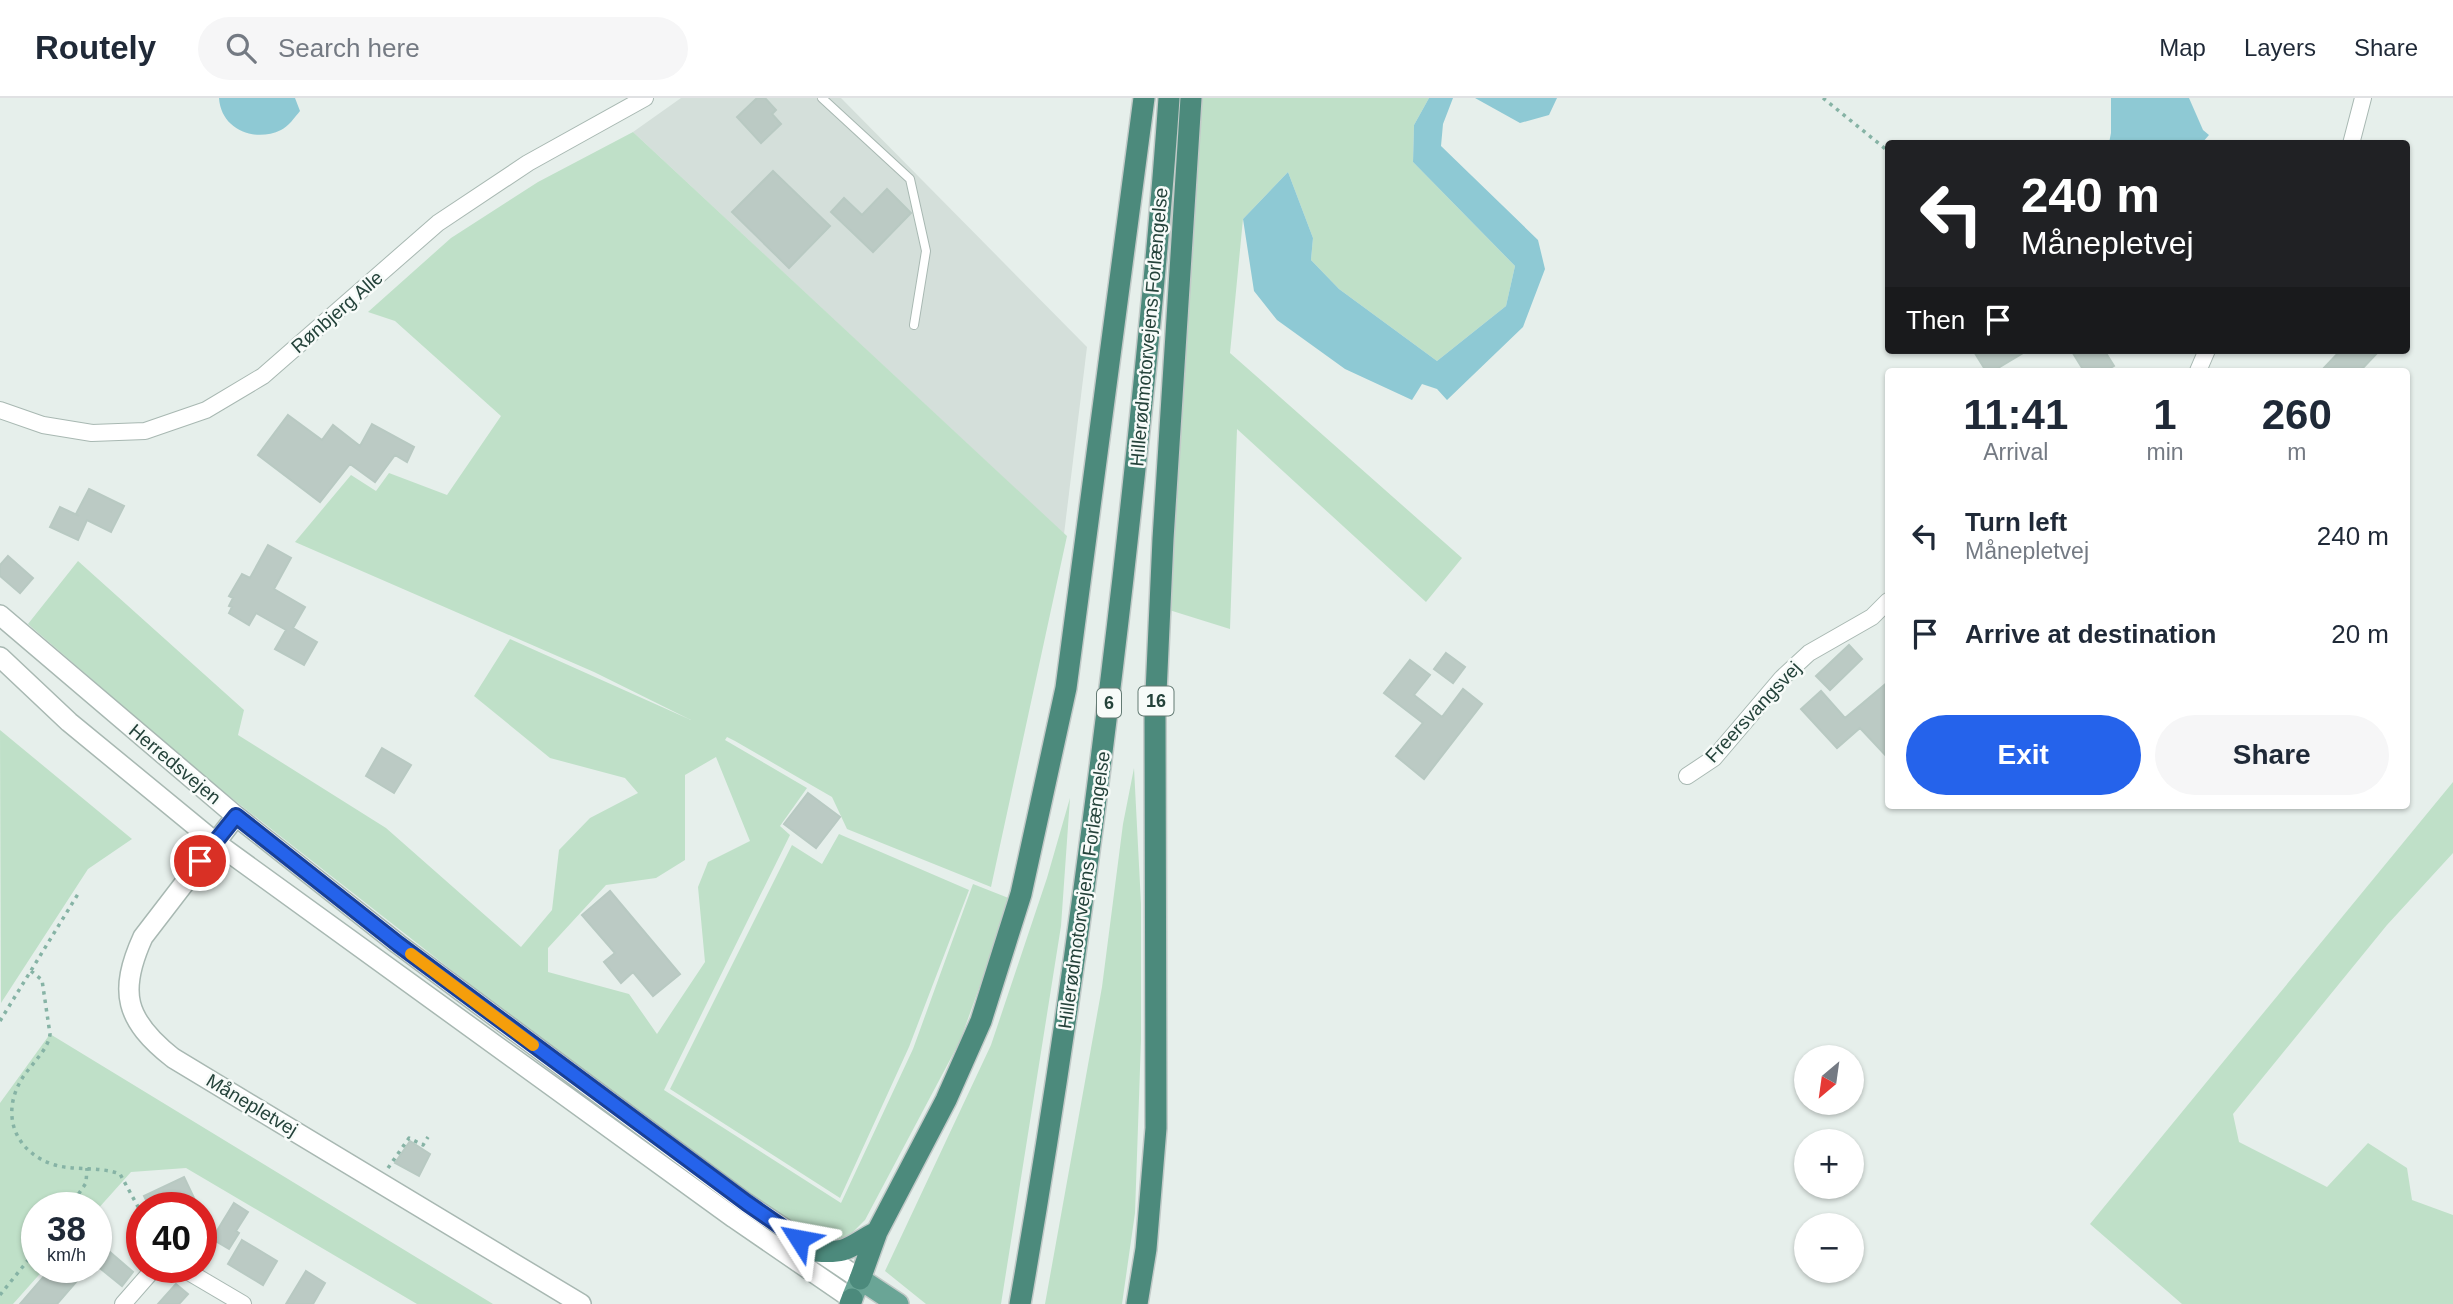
<!DOCTYPE html>
<html lang="en">
<head>
<meta charset="utf-8">
<style>
	:root { --surface:#fff; --page:#f6f6f7; --text:#1f2937; --muted:#747a83; --line:#e0e1e3; --accent:#2563eb }
	body { margin:0; font-family:Helvetica,sans-serif; background:var(--page); color:var(--text); height:100vh; display:flex; flex-direction:column; font-size:26px; white-space:nowrap }
	* { box-sizing:border-box; margin:0 }
	p { font-size:23px; color:var(--muted) }
	.icon { flex:none; width:38px; height:38px; fill:none; stroke:currentColor; stroke-width:2; stroke-linecap:round; stroke-linejoin:round }
	.map { position:relative; flex:1; overflow:hidden }
	.details { position:absolute; left:1885px; top:270px; width:525px; height:441px; display:flex; flex-direction:column; background:var(--surface); border-radius:7px; box-shadow:0 2px 5px #0004 }
	.details>* { flex:none }
	.hud { position:absolute; left:1885px; top:42px; width:525px; height:214px; border-radius:7px; box-shadow:0 2px 5px #0004; background:#202124; color:#fff; overflow:hidden }
	.needle { width:46px; rotate:209deg }
	.controls { position:absolute; left:1794px; top:947px; display:grid; gap:14px }
	.controls a { display:grid; place-items:center; width:70px; height:70px; border-radius:50%; background:var(--surface); box-shadow:0 2px 5px #0004; font-size:35px }
	.speed { position:absolute; left:21px; top:1094px; display:flex; gap:14px; font-size:35px; font-weight:700; text-align:center }
	.speed>* { display:grid; place-content:center; width:91px; height:91px; border-radius:50%; background:var(--surface); box-shadow:0 2px 5px #0004; line-height:1 }
	.speed small { font-size:18px; font-weight:400 }
	.speed .limit { border:10px solid #d22; background:#fff; color:#111 }
	.pin { position:absolute; display:grid; place-items:center; width:60px; height:60px; color:#fff; margin:-30px; border:4px solid #fff; border-radius:50%; box-shadow:0 2px 7px #0007 }
	.me { position:absolute; width:77px; margin:-38px; rotate:304deg; stroke-linejoin:round; filter:drop-shadow(0 0 5px #0008) }
	.turn { display:flex; align-items:center; gap:24px; height:147px; padding:0 21px; font-size:32px }
	.turn .icon { width:91px; height:91px; stroke-width:2.5 }
	.turn b { display:block; font-size:49px; line-height:60px }
	.then { display:flex; align-items:center; height:66px; padding:0 21px; background:#0003; gap:14px; font-size:26px }
	.eta { display:flex; justify-content:space-evenly; align-items:center; height:119px; text-align:center }
	.eta b { font-size:42px; font-weight:800; line-height:49px }
	.button { display:flex; gap:14px; margin-top:auto; padding:14px 21px }
	.button a { flex:1; height:80px; border-radius:42px; background:var(--accent); color:#fff; font-size:28px; font-weight:800; line-height:80px; text-align:center }
	.button a+a { background:var(--page); color:var(--text) }
	ul { padding:0; list-style:none }
	li { display:flex; align-items:center; gap:21px; height:98px; padding:0 21px }
	li div { flex:1 }
	li b { display:block; font-size:26px }
	li em { font-style:normal }
	header { display:flex; align-items:center; gap:42px; box-sizing:border-box; height:98px; padding:0 35px; background:var(--surface); border-bottom:2px solid var(--line) }
	header strong { font-size:33px }
	nav { display:flex; gap:38px; margin-inline-start:auto; font-size:24px }
	.search { width:490px; height:63px; background:var(--page); display:flex; align-items:center; gap:18px; box-sizing:border-box; padding:0 24px; border-radius:38px; color:var(--muted); font-size:26px }
	.map>svg:first-child { display:block }
	.built { fill:#d4dfda }
	.green { fill:#bfe0c8; fill-rule:evenodd }
	.water { fill:#8ec9d4 }
	.building { fill:#bbcac4; stroke:#b8c9c2; stroke-width:2 }
	.lines { fill:none; stroke-linecap:round; stroke-linejoin:round }
	.service-casing { stroke:#a8b8b2; stroke-width:10 }
	.minor-casing { stroke:#a8b8b2; stroke-width:18 }
	.tertiary-casing { stroke:#a8b8b2; stroke-width:22 }
	.primary-casing { stroke:#c2cac8; stroke-width:24 }
	.trunk-casing { stroke:#c2cac8; stroke-width:24 }
	.path { stroke:#86b3a5; stroke-width:3.5; stroke-dasharray:3.5 5; stroke-linecap:butt }
	.service { stroke:#fff; stroke-width:8 }
	.minor { stroke:#fff; stroke-width:16 }
	.tertiary { stroke:#fff; stroke-width:19 }
	.primary { stroke:#6aa596; stroke-width:21 }
	.trunk { stroke:#4c8a7c; stroke-width:21 }
	.route-casing { stroke:#184099; stroke-width:18 }
	.route { stroke:#2563eb; stroke-width:12 }
	.slow { stroke:#f59e0b; stroke-width:12 }
	.labels { text-anchor:middle; dominant-baseline:central; stroke-width:5; stroke-linejoin:round; paint-order:stroke }
	.shield { fill:#f7fbf9; stroke:#637a73; stroke-width:2 }
	.shield-label { font-size:18px; font-weight:bold; fill:#24423a }
	.street-label { font-size:19px; fill:#24423a; stroke:#f7fbf9 }
</style>
</head>
<body>
<header>
<strong>Routely</strong>
<div class="search"><svg class="icon" aria-label="search" viewBox="0 0 24 24"><circle cx="10" cy="10" r="6"/><path d="M15 15l6 6"/></svg>Search here</div>
<nav><a>Map</a><a>Layers</a><a>Share</a></nav>
</header>
<div class="map">
<svg width="2453" height="1206" viewBox="0 0 2453 1206">
	<rect width="100%" height="100%" fill="#e6efeb"/>
	<path class="built" d="M681 0H841L1087 249 1064 436 633 34Z"/>
	<path class="green" d="M1197 0H1429L1414 27 1413 64 1515 168 1506 208 1437 263 1339 191 1311 162 1313 140 1288 74 1243 121 1230 255 1462 460 1426 504 1237 331 1230 531 1166 511Z
		M633 34 1067 438 991 789 847 731 832 699 735 643 727 639 725 642 807 690 780 728 790 737 664 992 841 1105 913 951 973 786 1011 801 960 943 865 1122 849 1138 837 1145 822 1143 777 1118 634 1015 206 680 28 526 78 463 244 612 238 637 386 730 521 849 552 812 559 752 590 720 638 695 625 680 550 660 474 598 510 541 691 622 594 574 295 444 351 377 376 393 389 375 447 397 501 318 395 223 368 214 451 140 538 84ZM716 659 750 743 708 764 698 789 705 864 657 936 629 896 548 874V850L606 787 656 780 685 762V677Z
		M0 632 132 741 88 771 1 905Z
		M1134 670 1141 806V942L1135 1115 1122 1206H1045L1102 889 1123 726Z
		M2453 684V755L2387 827 2233 1016 2239 1044 2327 1089 2368 1045 2407 1070 2412 1102 2453 1117V1206H2182L2090 1126Z
		M1070 700 1061 828 1001 1206H926L885 1173 991 947 1047 780Z
		M839 736 969 792 909 949 840 1100 670 991 792 747 822 766Z
		M50 936 493 1206H417L186 1070 131 1074 96 1113V1110H37V1169H46L13 1206H0V1005Z"/>
	<path class="water" d="M219 0H295L300 13C295 19 288 29 281 32 254 45 221 31 219 0Z
		M1429 0H1453L1443 26 1441 48 1538 142 1545 171 1523 229 1447 302 1437 291 1422 286 1412 302 1345 271 1277 222 1254 193 1243 121 1288 74 1313 140 1311 162 1339 191 1437 263 1506 208 1515 168 1413 64 1414 27Z
		M1475 0H1557L1549 17 1520 25Z
		M2111 0H2189L2203 32 2209 37 2202 45H2109L2111 35Z"/>
	<path class="building" d="M757 0H765L776 12 772 16 781 26 761 45 737 19Z
		M773 73 830 128 789 170 732 114Z
		M887 91 911 115 873 154 831 114 844 100 862 117Z
		M1973 252H2028L1993 273H1986Z
		M2071 252H2104L2114 268 2105 273H2084Z
		M2341 252H2380L2360 273H2321Z
		M288 317 322 342 333 327 360 348 372 326 414 349 407 364 395 357 375 384 350 366 320 404 258 357Z
		M89 391 124 408 111 434 87 422 78 442 50 429 60 409 79 418 76 416Z
		M268 447 291 460 274 491 305 509 293 530 317 544 304 567 275 551 286 532 256 515 249 527 229 515 232 509 229 508 233 500 229 498 242 476 250 480Z
		M8 458 33 480 20 495 0 478V467Z
		M1849 547 1862 561 1830 592 1816 578Z
		M1446 555 1465 569 1453 585 1434 571Z
		M1410 562 1430 577 1414 597 1442 619 1463 591 1482 606 1424 681 1396 658 1423 625 1384 595Z
		M1888 584V660L1860 630 1837 650 1801 611 1821 593 1845 620Z
		M382 650 411 667 394 695 366 678Z
		M808 695 840 719 816 750 784 726Z
		M610 793 680 876 653 898 633 874 621 885 604 864 615 855 582 817Z
		M410 1043 430 1056 419 1078 395 1065Z
		M184 1079 195 1102 180 1110H150L144 1098Z
		M234 1105 248 1114 236 1133 239 1135 229 1151 212 1141Z
		M96 1142 133 1174 122 1188 96 1167Z
		M242 1142 277 1163 263 1187 228 1166Z
		M52 1169H89L57 1206H20Z
		M306 1173 325 1185 313 1206H286Z
		M176 1186 188 1196 179 1206H158Z"/>
	<g class="lines">
		<g class="service-casing">
			<path id="service" d="M822 0 910 81 926 153 914 227"/>
		</g>
		<g class="minor-casing">
			<path id="minor" d="M2351 46 2363 0
				M2198 273 2207 252
				M0 312 43 327 92 335 145 333 206 312 263 278 438 125 528 65 645 0
				M1687 678 1714 660 1782 580 1809 555 1872 519 1888 503
				M170 1169 182 1170 243 1206
				M123 1206 151 1174 163 1169"/>
		</g>
		<g class="tertiary-casing">
			<path id="tertiary" d="M0 517 236 718 398 846 746 1105 860 1181
				M0 559 69 624 215 744 734 1120 852 1201
				M236 718 143 839C118 894 125 922 173 960L581 1206"/>
		</g>
		<g class="primary-casing">
			<path id="primary" d="M853 1198 860 1181 898 1206"/>
		</g>
		<g class="trunk-casing">
			<path id="trunk" d="M816 1153C850 1156 849 1148 877 1134
				M860 1181 877 1134 946 1002 981 923 1021 796 1066 590 1144 0
				M850 1206 852 1201
				M1020 1206C1062 965 1095 723 1123 480 1141 320 1158 161 1169 0
				M1137 1206 1146 1151 1156 1030 1155 617 1163 441 1191 0"/>
		</g>
		<path class="path" d="M1823 0 1888 53
			M31 873 42 882 50 936C48 954 27 969 19 986 1 1021 18 1056 55 1067 76 1073 99 1068 120 1076L142 1116
			M0 923 78 796
			M388 1070 409 1040 423 1047 428 1039
			M69 1110 86 1085 87 1070
			M0 1197 37 1151"/>
		<use href="#service" class="service"/>
		<use href="#minor" class="minor"/>
		<use href="#tertiary" class="tertiary"/>
		<use href="#primary" class="primary"/>
		<use href="#trunk" class="trunk"/>
	</g>
	<g class="lines">
		<g class="route-casing">
			<path id="route" d="M200 763 236 718 398 846 747 1105 799 1141"/>
		</g>
		<use href="#route" class="route"/>
		<path class="slow" d="M411 856 533 947"/>
	</g>
	<g class="labels">
		<g class="shield">
			<rect x="1138.5" y="588.5" width="35" height="29" rx="5"/>
			<rect x="1097" y="590.5" width="24" height="29" rx="5"/>
		</g>
		<g class="shield-label">
			<text x="1156" y="603">16</text>
			<text x="1109" y="605">6</text>
		</g>
		<g class="street-label">
			<text transform="translate(337 214) rotate(-41)">Rønbjerg Alle</text>
			<text transform="translate(1149 229) rotate(-85)">Hillerødmotorvejens Forlængelse</text>
			<text transform="translate(1753 614) rotate(-47)">Freersvangsvej</text>
			<text transform="translate(175 666) rotate(40)">Herredsvejen</text>
			<text transform="translate(1084 792) rotate(-82)">Hillerødmotorvejens Forlængelse</text>
			<text transform="translate(252 1007) rotate(31)">Månepletvej</text>
		</g>
	</g>
</svg>
<div class="controls">
<a><svg class="needle" viewBox="-14 -14 28 28"><path d="M0-13l5 13h-10z" fill="#e53935"/><path d="M0 13l5-13h-10z" fill="#747a83"/></svg></a>
<a>+</a>
<a>−</a>
</div>
<div class="speed"><div>38<small>km/h</small></div><div class="limit">40</div></div>
<div class="pin" style="left:200px;top:763px;background:#d93025"><svg class="icon" aria-label="arrive" viewBox="0 0 24 24"><path d="M6 21V4h12l-3 4 3 4H6"/></svg></div>
<svg class="me" style="left:799px;top:1141px" viewBox="-20 -20 40 40"><path d="M0-17L14 15 0 8-14 15z" fill="#2563eb" stroke="#fff" stroke-width="4"/></svg>
<div class="hud">
<div class="turn"><svg class="icon" aria-label="left" viewBox="0 0 24 24"><path d="M17 20v-9H6M10 6l-5 5 5 5"/></svg><div><b>240 m</b>Månepletvej</div></div>
<div class="then">Then<svg class="icon" aria-label="arrive" viewBox="0 0 24 24"><path d="M6 21V4h12l-3 4 3 4H6"/></svg></div>
</div>
<section class="details">
<div class="eta">
<div><b>11:41</b><p>Arrival</p></div>
<div><b>1</b><p>min</p></div>
<div><b>260</b><p>m</p></div>
</div>
<ul>
<li><svg class="icon" aria-label="left" viewBox="0 0 24 24"><path d="M17 20v-9H6M10 6l-5 5 5 5"/></svg><div><b>Turn left</b><p>Månepletvej</p></div><em>240 m</em></li>
<li><svg class="icon" aria-label="arrive" viewBox="0 0 24 24"><path d="M6 21V4h12l-3 4 3 4H6"/></svg><div><b>Arrive at destination</b></div><em>20 m</em></li>
</ul>
<div class="button"><a>Exit</a><a>Share</a></div>
</section>
</div>
</body>
</html>
